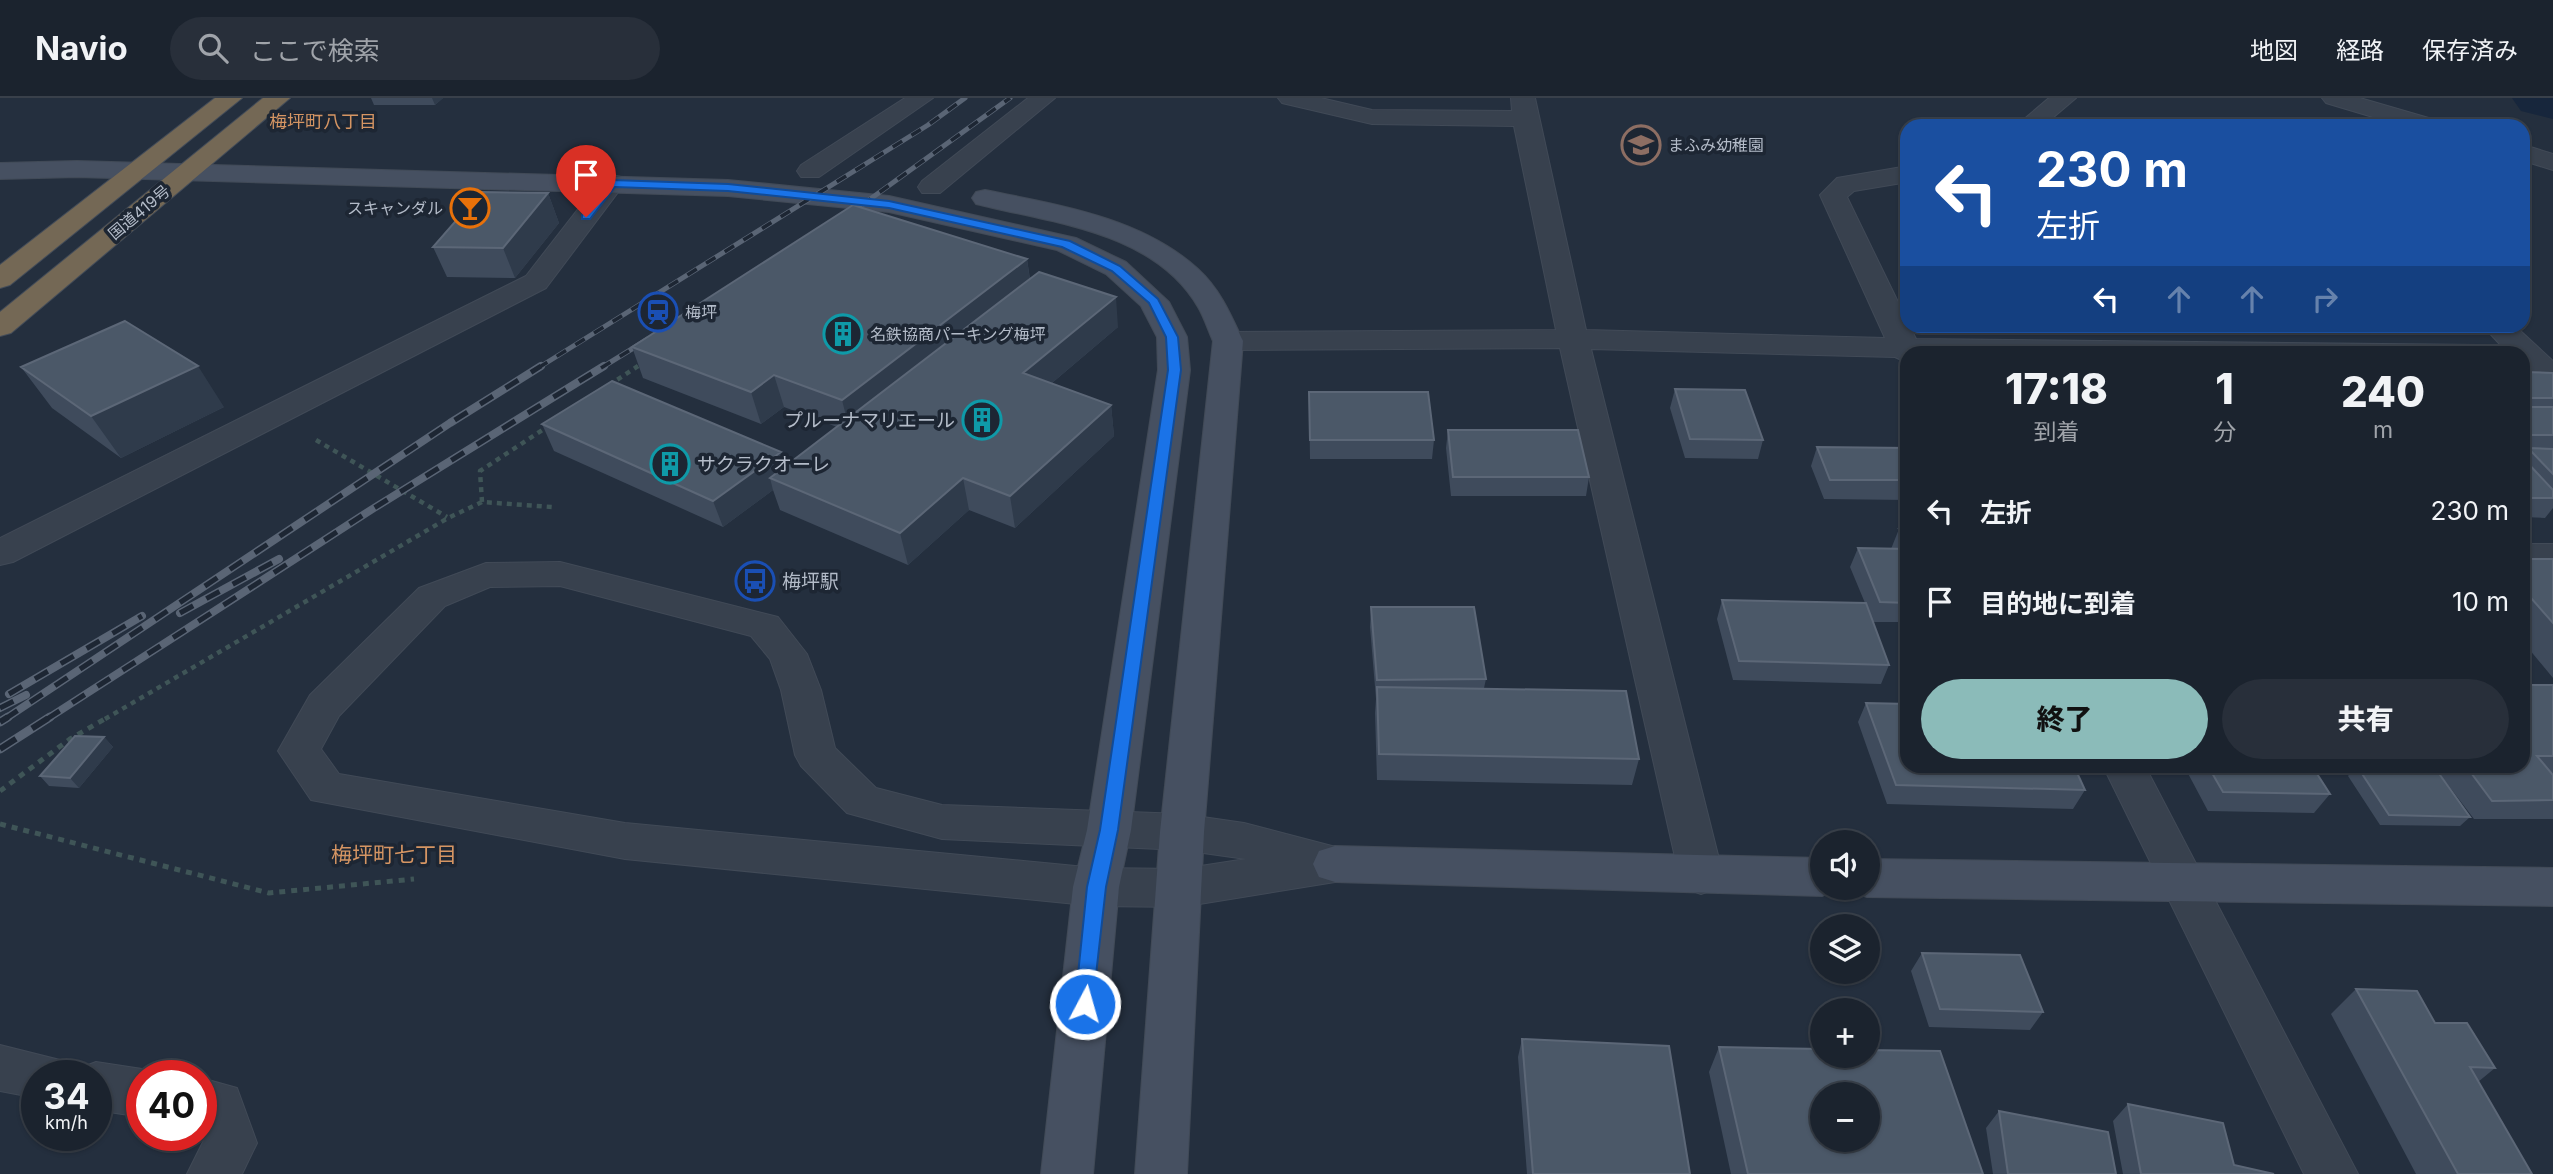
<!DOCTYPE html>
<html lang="ja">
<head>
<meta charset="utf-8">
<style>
	:root { --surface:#1b232e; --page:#282f3a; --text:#f1f3f6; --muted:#a0a4aa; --line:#39404a; --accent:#8bbbb9 }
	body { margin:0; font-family:Inter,"Noto Sans JP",sans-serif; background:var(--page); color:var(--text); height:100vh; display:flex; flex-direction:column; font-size:26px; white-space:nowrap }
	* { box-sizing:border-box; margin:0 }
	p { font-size:23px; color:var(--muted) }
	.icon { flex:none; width:38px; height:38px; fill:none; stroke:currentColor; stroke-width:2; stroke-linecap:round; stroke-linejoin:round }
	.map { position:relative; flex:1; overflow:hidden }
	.drawer { position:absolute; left:1900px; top:248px; width:630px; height:427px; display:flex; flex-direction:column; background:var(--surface); border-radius:21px; box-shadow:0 2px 5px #0004,0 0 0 2px var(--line) }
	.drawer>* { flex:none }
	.guide { position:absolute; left:1900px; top:21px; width:630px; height:214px; border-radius:21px; box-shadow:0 2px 5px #0004,0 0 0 2px var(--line); background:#1a4fa0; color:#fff; overflow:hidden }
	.fabs { position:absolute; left:1810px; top:732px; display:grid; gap:14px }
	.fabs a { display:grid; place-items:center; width:70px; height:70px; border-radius:50%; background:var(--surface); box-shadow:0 2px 5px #0004,0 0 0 2px var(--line); font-size:35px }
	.speed { position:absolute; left:21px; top:962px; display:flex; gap:14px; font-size:35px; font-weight:700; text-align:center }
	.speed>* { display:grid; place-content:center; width:91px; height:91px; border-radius:50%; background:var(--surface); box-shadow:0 2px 5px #0004,0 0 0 2px var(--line); line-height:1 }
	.speed small { font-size:18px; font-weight:400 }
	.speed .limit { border:10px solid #d22; background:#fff; color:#111 }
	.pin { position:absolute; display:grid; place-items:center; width:60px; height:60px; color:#fff; margin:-72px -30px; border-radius:50% 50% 50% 0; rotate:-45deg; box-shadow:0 0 7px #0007 }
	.pin .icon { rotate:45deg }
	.me { position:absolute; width:77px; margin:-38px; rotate:6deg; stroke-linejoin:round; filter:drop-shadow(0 0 5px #0008) }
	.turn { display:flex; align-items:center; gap:24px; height:147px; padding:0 21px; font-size:32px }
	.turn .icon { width:91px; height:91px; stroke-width:2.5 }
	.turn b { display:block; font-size:49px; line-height:60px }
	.lanes { display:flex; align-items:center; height:66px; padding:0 21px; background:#0003; justify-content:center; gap:35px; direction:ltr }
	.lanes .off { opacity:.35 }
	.eta { display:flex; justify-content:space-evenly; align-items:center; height:119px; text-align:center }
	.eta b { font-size:42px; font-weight:800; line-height:49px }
	.primary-button { display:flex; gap:14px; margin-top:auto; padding:14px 21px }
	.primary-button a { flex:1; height:80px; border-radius:42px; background:var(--accent); color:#111; font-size:28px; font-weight:800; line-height:80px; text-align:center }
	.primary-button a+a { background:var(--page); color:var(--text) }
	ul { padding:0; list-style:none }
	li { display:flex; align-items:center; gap:21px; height:91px; padding:0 21px }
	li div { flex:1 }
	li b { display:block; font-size:26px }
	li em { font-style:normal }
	header { display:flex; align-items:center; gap:42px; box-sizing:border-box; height:98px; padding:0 35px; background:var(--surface); border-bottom:2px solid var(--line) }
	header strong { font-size:33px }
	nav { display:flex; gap:38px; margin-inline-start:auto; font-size:24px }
	.search { width:490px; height:63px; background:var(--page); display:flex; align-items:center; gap:18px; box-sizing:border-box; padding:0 24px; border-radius:38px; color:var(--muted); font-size:26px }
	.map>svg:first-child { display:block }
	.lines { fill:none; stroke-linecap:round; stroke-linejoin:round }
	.river { fill:#17263c; fill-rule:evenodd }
	.street-casing { stroke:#414a57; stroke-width:2 }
	.secondary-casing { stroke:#414a57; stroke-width:2 }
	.highway-casing { stroke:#434c59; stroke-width:2 }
	.path-far2 { stroke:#3f5557; stroke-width:3.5; stroke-dasharray:3.5 3.5; stroke-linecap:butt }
	.path-far1 { stroke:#3f5557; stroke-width:4.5; stroke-dasharray:5 5; stroke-linecap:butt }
	.path { stroke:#3f5557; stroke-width:5; stroke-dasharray:6 6; stroke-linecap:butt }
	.street { fill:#38414e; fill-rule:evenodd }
	.secondary { fill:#465061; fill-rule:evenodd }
	.highway { fill:#746855; fill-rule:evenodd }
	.rail-far2-casing { stroke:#5a6575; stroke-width:5 }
	.rail-far1-casing { stroke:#5a6575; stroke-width:8 }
	.rail-casing { stroke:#5a6575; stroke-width:9 }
	.rail-far2 { stroke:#1d2633; stroke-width:3.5; stroke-dasharray:11; stroke-linecap:butt }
	.rail-far1 { stroke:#1d2633; stroke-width:5; stroke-dasharray:15; stroke-linecap:butt }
	.rail { stroke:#1d2633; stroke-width:6; stroke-dasharray:19; stroke-linecap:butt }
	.wall { fill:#3f4b5c }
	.shaded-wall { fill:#2f3b4b }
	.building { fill:#4b5868; stroke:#5c6777; stroke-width:2; fill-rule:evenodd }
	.route { fill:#1a73e8; stroke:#114b97; stroke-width:2 }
	.labels { text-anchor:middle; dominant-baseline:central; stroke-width:7; stroke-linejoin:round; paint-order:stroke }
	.far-poi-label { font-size:16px; fill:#b4bcc9; stroke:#1d2633; text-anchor:start }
	.far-street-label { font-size:16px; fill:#b4bcc9; stroke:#1d2633 }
	.far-neighbourhood-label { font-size:18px; fill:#d59563; stroke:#1d2633 }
	.poi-label { font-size:19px; fill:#b4bcc9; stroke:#1d2633; text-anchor:start }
	.neighbourhood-label { font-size:21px; fill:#d59563; stroke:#1d2633 }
</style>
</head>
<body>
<header>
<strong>Navio</strong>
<div class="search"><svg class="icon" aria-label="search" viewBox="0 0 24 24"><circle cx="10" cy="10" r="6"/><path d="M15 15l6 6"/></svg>ここで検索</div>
<nav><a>地図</a><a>経路</a><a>保存済み</a></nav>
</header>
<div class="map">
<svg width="2553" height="1076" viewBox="0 0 2553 1076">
	<rect width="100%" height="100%" fill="#242f3e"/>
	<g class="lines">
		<path class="river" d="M2512 0H2553V21L2521 13Z"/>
		<g class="street-casing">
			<path id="street" d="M905 0H933L819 79H801L797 73 801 67Z
				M1028 0H1055L940 95H922L918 89 922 83Z
				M1278 0H1321L1372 12 1512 13 1511 0H1535L1586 232 1885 240 1820 97 1837 80 1908 68V84L1854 93 1847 99 1916 241 2479 247 2490 249 2494 256H1908V265L1895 259 1591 251 1723 777 1717 790 1701 796 1685 790 1679 777 1560 250 1228 252 1217 249 1213 243 1217 237 1228 234 1556 232 1514 28 1372 26 1282 5Z
				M2049 0H2076L2043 28H2016Z
				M2322 0H2360L2439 23 2442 28H2403L2326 5Z
				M2524 47 2553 56V72L2524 63Z
				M612 77 621 79 625 85 546 190 13 464 0 467V440L526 178 603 79Z
				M2483 228H2515L2553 263V289L2542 287 2524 269V256H2509Z
				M2524 446H2553V470H2524Z
				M560 464 778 519 807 556 821 592 835 650 876 690 942 707 1182 716 1244 725 1351 753 1357 766 1351 779 1335 784 1181 809 1096 808 625 761 311 702 278 653 310 597 419 490 486 465ZM560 488 751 538 770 561 781 592 795 657 801 668 847 715 942 741 1182 752 1246 761 1181 771 1096 770 625 725 339 676 321 651 339 618 445 508 490 489Z
				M2103 668H2145L2358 1076H2304Z
				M0 947 60 962 67 978H37V1000L0 993Z
				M96 964 142 971 160 978H142V1019L96 1012V978H75L78 971Z
				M201 980 237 990 257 1045 242 1076H187L204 1042Z"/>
		</g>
		<g class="secondary-casing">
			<path id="secondary" d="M77 63 728 82 889 98 1076 140 1126 164 1169 204 1187 239 1190 272 1131 732 1119 789 1093 1076H1041L1073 789 1087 732 1158 272 1157 239 1141 208 1106 176 1057 152 889 114 728 98 77 79 0 81V65Z
				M985 92C1058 107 1141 119 1198 171 1220 191 1231 217 1243 243L1204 734 1187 1076H1135L1160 734 1213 243C1208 232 1204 219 1198 209 1154 133 1051 125 976 106L972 100 976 94Z
				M1335 748 1822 760V789H1839L1822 798 1335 784 1319 779 1313 766 1319 753Z
				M1867 761 2553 770V808L1867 799 1851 793 1849 789H1867Z"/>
		</g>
		<g class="highway-casing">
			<path id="highway" d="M215 0H242L10 187 0 190V167Z
				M263 0H290L11 235 0 238V214Z"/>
		</g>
		<path class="path-far2" d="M635 270 643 265"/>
		<path class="path-far1" d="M609 287 638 268
			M316 342 447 419
			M482 404 480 373 547 329
			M105 621 448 420 482 404 552 409"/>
		<path class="path" d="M0 693 70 641 108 619
			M0 726 269 795 414 781"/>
		<use href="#street" class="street"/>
		<use href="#secondary" class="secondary"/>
		<use href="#highway" class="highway"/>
		<g class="rail-far2-casing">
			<path id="rail-far2" d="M844 120 1010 0
				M538 270 928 27 965 0
				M601 270 648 241"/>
		</g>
		<g class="rail-far1-casing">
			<path id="rail-far1" d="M180 515 279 461
				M9 596 142 518
				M0 610 26 597
				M5 621 450 325 541 268
				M47 621 374 410 604 268"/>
		</g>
		<g class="rail-casing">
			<path id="rail" d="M0 624 8 619
				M0 651 50 619"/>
		</g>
		<use href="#rail-far2" class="rail-far2"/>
		<use href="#rail-far1" class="rail-far1"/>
		<use href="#rail" class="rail"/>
	</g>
	<path class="wall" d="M371 0H443L435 7H374Z
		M548 95 559 125 515 180 447 179 433 149Z
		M1027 161 1030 181 1118 229 1052 285 1111 307 1114 338 1015 430 969 412 908 467 780 412 773 392 723 429 554 353 542 326 785 368 837 329 784 309 761 326 643 280 632 249Z
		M21 269 224 309 121 360 52 310Z
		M2524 274 2553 275V410L2545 420 2524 419Z
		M1675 291 1763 342 1758 361 1685 360 1670 310Z
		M1309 294 1434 342 1432 361H1310Z
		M1448 332 1589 379 1586 398H1451L1446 350Z
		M1817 349 1908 350V402L1824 401 1811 368Z
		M1899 431H1908V524H1873L1889 567 1881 586 1733 582 1717 521 1722 502 1865 505 1850 469 1858 450 1891 451Z
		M2524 461H2553V580L2524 545Z
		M1371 509 1486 581 1484 590 1639 661 1632 687 1377 682 1375 615 1376 601 1370 529Z
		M2553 587V721H2474L2436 671 2470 719 2460 728 2380 727 2348 678 2356 668 2435 670 2434 668H2524Z
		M1866 605 2085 692 2073 711 1887 706 1858 624Z
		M104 639 113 649 79 690 49 688 40 678Z
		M2184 668H2312L2330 696 2314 715 2208 713Z
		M1922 855 2043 914 2030 932 1929 929 1911 873Z
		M2356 891 2495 970 2478 984 2532 1076H2416L2331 916Z
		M1522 941 1690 1076H1527L1518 959Z
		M1719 949 1983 1076H1731L1709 974Z
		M2128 1006 2234 1067 2274 1076H2123L2113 1023Z
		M1999 1013 2116 1076H1993L1986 1030Z"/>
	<path class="shaded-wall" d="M432 0H443L435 7Z
		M548 95 559 125 515 180 503 150Z
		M1027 161 1031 191 850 334 842 302Z
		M1116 199 1118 229 1027 306 1023 275Z
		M198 268 224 309 121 360 91 318Z
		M774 277 784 309 761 326 751 294Z
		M1111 307 1114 338 1015 430 1010 398Z
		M781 354 789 380H770L773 392 723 429 713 403Z
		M963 380 969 412 908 467 900 435Z
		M104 639 113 649 79 690 70 680Z"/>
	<path class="building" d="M481 94 548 95 503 150 433 149Z
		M853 107 1027 161 842 302 774 277 751 294 632 249Z
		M1039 174 1116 199 1023 275 1111 307 1010 398 963 380 900 435 770 380Z
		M125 223 198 268 91 318 21 269Z
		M2524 274 2553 275V300H2524Z
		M612 283 781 354 713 403 542 326Z
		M1675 291 1745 292 1763 342 1690 341Z
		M1309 294H1428L1434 342H1310Z
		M2524 309H2553V337H2524Z
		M1448 332H1578L1589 379H1453Z
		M1817 349 1908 350V382H1830Z
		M2528 350 2553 351V376Z
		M2524 361 2553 392V400H2524Z
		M1899 431H1908V450Z
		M1858 450 1908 451V505L1880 504Z
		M2524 461H2553V525L2524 492Z
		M1722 502 1866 505 1889 567 1739 563Z
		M1371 509H1474L1486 581 1377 582Z
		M2524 587H2553V658H2537L2553 677V702L2492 703 2466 668H2524Z
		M1377 589 1626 593 1639 661 1379 656Z
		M1866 605 1908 606V668H2074L2085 692 1896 687Z
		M75 638 104 639 70 680 40 678Z
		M2208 668H2312L2330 696 2223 694Z
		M2357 668 2435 670 2470 719 2389 717Z
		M1922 855 2020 857 2043 914 1940 911Z
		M2356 891 2417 893 2435 925H2467L2495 970 2470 969 2532 1076H2458Z
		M1522 941 1669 948 1690 1076H1533Z
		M1719 949 1822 951V957H1867V952L1940 953 1983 1076H1748ZM1822 996H1867V1041H1822Z
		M2128 1006 2223 1025 2234 1067 2274 1076H2141Z
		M1999 1013 2108 1034 2116 1076H2008Z"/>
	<path class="route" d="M612 82 728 86 889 103 1070 143 1120 168 1158 201 1178 239 1181 272 1118 732 1106 789 1092 912 1085 915 1078 912 1075 906 1087 789 1100 732 1168 272 1166 239 1149 205 1112 173 1062 149 889 110 728 93 615 89 590 121H582V117Z"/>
	<defs>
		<g id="school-ring" transform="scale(2.0125)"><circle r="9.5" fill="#1d2633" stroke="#8d6e63" stroke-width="1.5"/><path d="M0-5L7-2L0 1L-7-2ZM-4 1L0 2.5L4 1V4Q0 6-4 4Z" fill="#8d6e63"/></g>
		<g id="bar-ring" transform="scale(2.0125)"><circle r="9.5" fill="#1d2633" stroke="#e8710a" stroke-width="1.5"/><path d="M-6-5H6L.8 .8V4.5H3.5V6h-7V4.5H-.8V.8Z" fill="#e8710a"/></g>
		<g id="station-ring" transform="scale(2.0125)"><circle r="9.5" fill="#1d2633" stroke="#1a4fb4" stroke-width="1.5"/><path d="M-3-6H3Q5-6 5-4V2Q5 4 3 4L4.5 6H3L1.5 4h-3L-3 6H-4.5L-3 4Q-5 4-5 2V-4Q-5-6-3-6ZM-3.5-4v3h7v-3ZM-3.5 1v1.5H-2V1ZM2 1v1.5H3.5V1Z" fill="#1a4fb4"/></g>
		<g id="building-ring" transform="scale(2.0125)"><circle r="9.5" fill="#1d2633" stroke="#0f9aa8" stroke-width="1.5"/><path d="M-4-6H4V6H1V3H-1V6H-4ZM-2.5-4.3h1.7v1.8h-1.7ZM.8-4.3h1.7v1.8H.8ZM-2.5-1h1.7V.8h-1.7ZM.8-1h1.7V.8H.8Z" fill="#0f9aa8"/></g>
		<g id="bus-ring" transform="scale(2.0125)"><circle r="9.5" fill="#1d2633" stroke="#1a4fb4" stroke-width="1.5"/><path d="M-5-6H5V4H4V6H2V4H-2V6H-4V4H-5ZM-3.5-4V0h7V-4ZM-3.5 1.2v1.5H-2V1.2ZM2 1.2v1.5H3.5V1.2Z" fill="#1a4fb4"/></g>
	</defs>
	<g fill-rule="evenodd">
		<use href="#school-ring" x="1641" y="47"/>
		<use href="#bar-ring" x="470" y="110"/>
		<use href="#station-ring" x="658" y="214"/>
		<use href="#building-ring" x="843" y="236"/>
		<use href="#building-ring" x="982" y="322"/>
		<use href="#building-ring" x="670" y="366"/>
		<use href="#bus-ring" x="755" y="483"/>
	</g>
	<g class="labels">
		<g class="far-poi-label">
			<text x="1668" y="47">まふみ幼稚園</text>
			<text x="443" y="110" text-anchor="end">スキャンダル</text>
			<text x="685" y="214">梅坪</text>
			<text x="870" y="236">名鉄協商パーキング梅坪</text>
		</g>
		<g class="far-street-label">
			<text transform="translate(139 114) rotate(-40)">国道419号</text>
		</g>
		<g class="far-neighbourhood-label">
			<text x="323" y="23">梅坪町八丁目</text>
		</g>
		<g class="poi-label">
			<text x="955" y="322" text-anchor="end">プルーナマリエール</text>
			<text x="697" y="366">サクラクオーレ</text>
			<text x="782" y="483">梅坪駅</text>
		</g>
		<g class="neighbourhood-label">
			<text x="394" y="756">梅坪町七丁目</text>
		</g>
	</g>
</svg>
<div class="fabs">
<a><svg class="icon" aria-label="sound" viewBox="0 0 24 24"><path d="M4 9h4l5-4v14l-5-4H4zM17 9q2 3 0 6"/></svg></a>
<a><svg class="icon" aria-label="layers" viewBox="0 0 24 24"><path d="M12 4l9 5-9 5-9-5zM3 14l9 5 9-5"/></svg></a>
<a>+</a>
<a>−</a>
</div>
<div class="speed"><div>34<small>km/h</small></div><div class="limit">40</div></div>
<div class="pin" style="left:586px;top:119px;background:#d93025"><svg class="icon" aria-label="arrive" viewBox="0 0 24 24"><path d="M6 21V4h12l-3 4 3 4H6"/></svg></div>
<svg class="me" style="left:1085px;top:906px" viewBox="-20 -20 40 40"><circle r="17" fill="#1a73e8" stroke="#fff" stroke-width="3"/><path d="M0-11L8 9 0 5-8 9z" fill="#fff"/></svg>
<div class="guide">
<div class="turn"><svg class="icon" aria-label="left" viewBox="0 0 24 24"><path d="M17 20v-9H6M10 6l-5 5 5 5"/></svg><div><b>230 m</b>左折</div></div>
<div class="lanes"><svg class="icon" aria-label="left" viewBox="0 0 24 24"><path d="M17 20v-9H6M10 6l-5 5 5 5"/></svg><svg class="icon off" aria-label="ahead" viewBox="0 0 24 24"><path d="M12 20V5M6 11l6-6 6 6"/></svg><svg class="icon off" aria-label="ahead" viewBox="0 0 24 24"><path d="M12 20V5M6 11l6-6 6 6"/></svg><svg class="icon off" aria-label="right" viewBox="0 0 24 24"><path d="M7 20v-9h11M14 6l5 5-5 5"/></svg></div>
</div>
<section class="drawer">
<div class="eta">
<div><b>17:18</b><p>到着</p></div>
<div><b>1</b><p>分</p></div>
<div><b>240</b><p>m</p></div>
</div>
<ul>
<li><svg class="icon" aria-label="left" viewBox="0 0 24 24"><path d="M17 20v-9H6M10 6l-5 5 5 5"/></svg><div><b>左折</b></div><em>230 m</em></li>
<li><svg class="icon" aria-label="arrive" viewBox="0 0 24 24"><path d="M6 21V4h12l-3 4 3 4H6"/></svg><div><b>目的地に到着</b></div><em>10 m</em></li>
</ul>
<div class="primary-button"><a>終了</a><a>共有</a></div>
</section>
</div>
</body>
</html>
